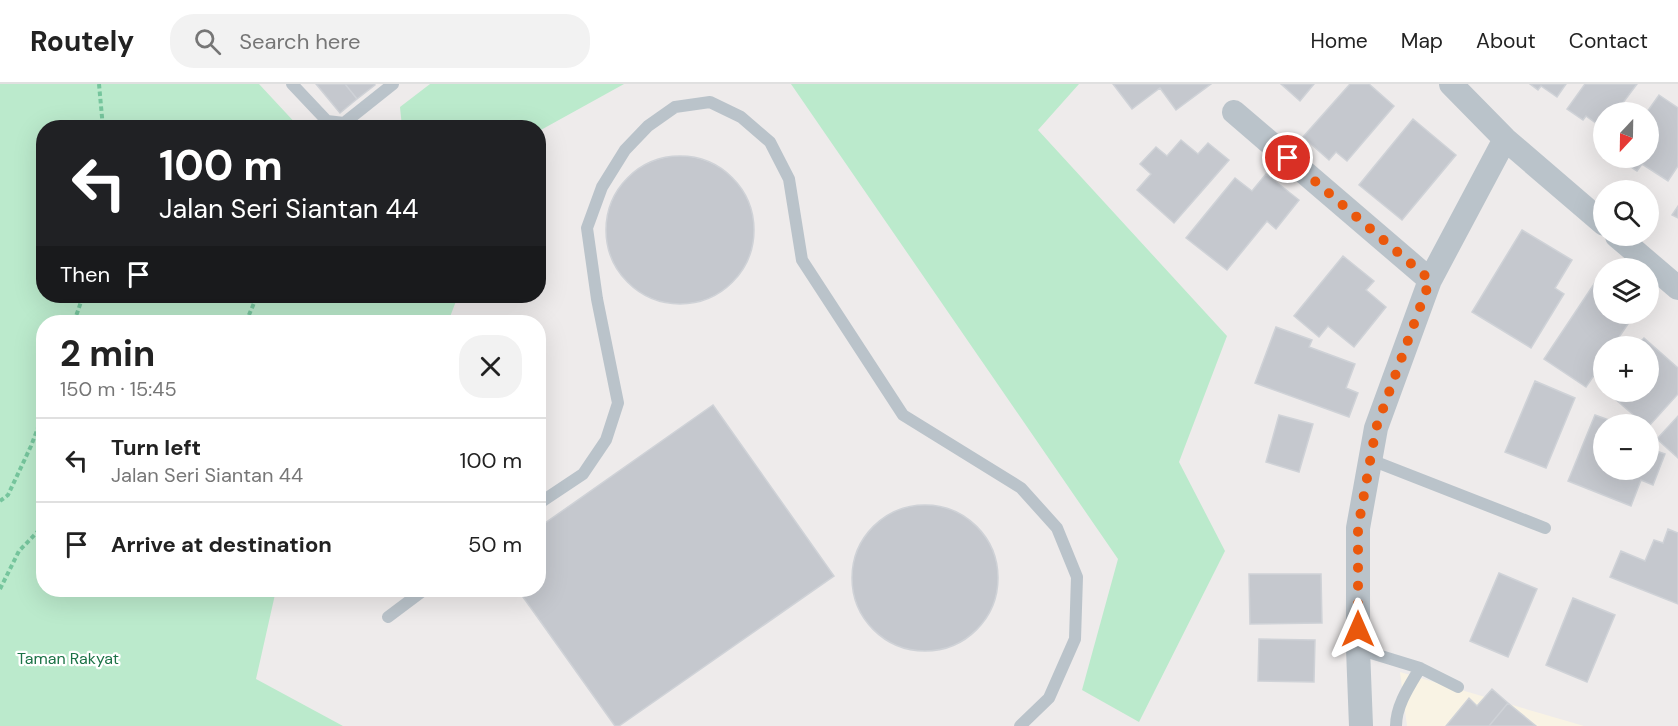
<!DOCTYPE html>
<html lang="en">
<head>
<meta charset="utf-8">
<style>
	:root { --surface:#fff; --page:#f2f2f2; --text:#222; --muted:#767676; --line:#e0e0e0 }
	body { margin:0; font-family:"DM Sans",sans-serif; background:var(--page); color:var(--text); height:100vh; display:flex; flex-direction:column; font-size:22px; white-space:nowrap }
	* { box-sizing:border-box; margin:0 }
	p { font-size:20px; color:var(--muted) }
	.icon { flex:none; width:33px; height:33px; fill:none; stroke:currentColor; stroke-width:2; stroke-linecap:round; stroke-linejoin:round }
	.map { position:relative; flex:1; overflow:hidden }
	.sheet { position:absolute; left:36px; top:231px; width:510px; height:282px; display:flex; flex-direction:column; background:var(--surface); border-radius:24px; box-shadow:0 6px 24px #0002 }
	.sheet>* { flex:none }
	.hud { position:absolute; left:36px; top:36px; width:510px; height:183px; border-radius:24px; box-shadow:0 6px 24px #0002; background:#202124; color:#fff; overflow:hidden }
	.needle { width:39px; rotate:202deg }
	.buttons { position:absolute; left:1593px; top:18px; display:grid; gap:12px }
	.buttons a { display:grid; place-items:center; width:66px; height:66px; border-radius:50%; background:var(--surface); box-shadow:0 6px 24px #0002; font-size:30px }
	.pin { position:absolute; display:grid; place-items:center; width:51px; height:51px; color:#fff; margin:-26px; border:3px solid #fff; border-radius:50%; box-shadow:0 2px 6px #0007 }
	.me { position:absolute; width:66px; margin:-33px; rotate:0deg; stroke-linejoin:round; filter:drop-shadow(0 0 4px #0008) }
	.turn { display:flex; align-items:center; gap:21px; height:126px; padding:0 24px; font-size:27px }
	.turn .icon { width:78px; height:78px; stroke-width:2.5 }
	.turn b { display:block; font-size:42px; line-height:51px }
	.then { display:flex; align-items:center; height:57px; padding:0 24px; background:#0003; gap:12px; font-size:22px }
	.round { display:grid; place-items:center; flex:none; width:63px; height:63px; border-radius:24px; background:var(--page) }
	.overview { display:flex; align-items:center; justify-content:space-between; height:102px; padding:0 24px }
	h1 { font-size:36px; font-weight:700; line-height:45px }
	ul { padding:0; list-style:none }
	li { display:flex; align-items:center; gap:18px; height:84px; padding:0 24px; border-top:2px solid var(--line) }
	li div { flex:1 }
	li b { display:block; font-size:22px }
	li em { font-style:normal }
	header { display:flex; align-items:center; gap:36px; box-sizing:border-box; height:84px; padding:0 30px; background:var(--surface); border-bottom:2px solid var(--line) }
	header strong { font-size:28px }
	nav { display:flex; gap:33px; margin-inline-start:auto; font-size:21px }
	.search { width:420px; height:54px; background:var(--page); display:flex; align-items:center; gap:15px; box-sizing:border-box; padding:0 21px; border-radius:24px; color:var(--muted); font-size:22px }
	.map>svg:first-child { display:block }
	.commercial { fill:#f9f3e4 }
	.green { fill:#bbeacc }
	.building { fill:#c5c8ce; stroke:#cfd2d7; stroke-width:1.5 }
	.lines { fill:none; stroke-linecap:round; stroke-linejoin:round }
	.path { stroke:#76c59d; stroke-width:4; stroke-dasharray:4.5 3; stroke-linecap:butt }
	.lane { stroke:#bac3ca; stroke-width:12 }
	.street { stroke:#bac3ca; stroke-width:24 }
	.route { stroke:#ea580c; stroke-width:10; stroke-dasharray:0 18 }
	.labels { text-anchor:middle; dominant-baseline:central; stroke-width:4.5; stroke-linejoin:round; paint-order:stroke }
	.park-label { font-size:16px; fill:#1c7246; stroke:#fff }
</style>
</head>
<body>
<header>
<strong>Routely</strong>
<div class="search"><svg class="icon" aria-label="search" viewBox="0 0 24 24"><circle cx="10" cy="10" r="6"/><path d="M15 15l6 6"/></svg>Search here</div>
<nav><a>Home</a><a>Map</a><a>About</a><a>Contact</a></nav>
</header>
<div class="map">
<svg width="1678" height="642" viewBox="0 0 1678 642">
	<rect width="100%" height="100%" fill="#eeebeb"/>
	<path class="commercial" d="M1400 588 1584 642H1407Z"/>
	<path class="green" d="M0 0H259L299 43 44 44V212H458L448 238H44V506H276L256 595 343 642H0Z
		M430 0H624L539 47 538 44 402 43 400 23Z
		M791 0H1079L1038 46 1227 252 1179 378 1225 467 1139 638 1082 606 1118 475Z"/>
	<path class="building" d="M316 0H345L357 15 340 29Z
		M345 0H374L375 1 357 15Z
		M1113 0H1211L1176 26 1160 4 1132 25Z
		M1281 0H1314L1300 17Z
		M1350 0H1369L1394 22 1347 77 1336 68 1329 76 1303 53Z
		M1530 0H1566L1557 13 1541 2 1538 6Z
		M1585 0H1637L1616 28H1604V45L1586 32 1583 36 1567 25Z
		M1659 11 1678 24V82L1668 97 1642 80 1637 87 1617 74H1648V28H1647Z
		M1413 35 1456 71 1402 136 1359 101Z
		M1181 56 1198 70 1208 59 1229 76 1174 139 1137 106 1151 90 1140 80 1156 63 1167 72Z
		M606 146a74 74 0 1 1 148 0a74 74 0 1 1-148 0Z
		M1266 90 1299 116 1276 145 1267 137 1227 186 1186 154 1235 94 1252 107Z
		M1678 122V134L1672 131Z
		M1522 146 1572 176 1555 204 1564 210 1531 264 1472 228Z
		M1343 172 1374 197 1366 206 1386 223 1354 263 1328 242 1319 253 1294 232Z
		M1602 188 1604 189V230H1625L1632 234 1613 262H1604V277L1586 303 1544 275Z
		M1276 243 1312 256 1309 263 1355 280 1346 304 1358 309 1349 333 1255 299Z
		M1644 254 1678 284V310L1648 343V340H1644L1607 308H1648V262H1636Z
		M1535 297 1575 314 1546 384 1505 368Z
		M713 321 834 492 619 642H615L518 506H538V444Z
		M1279 331 1313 340 1299 388 1266 378Z
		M1595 331 1620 340H1604V386H1648V364L1665 370 1653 401 1641 396 1631 422 1568 397Z
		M1678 332V374L1657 355Z
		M852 494a73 73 0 1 1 146 0a73 73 0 1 1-146 0Z
		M1668 445 1678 449V520L1610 493 1621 467 1645 477 1654 456 1663 459Z
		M1499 489 1537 505 1508 573 1470 557Z
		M1249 490H1321L1322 539 1250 540Z
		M1573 514 1615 531 1587 598 1546 581Z
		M1259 555 1315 556 1314 598 1258 597Z
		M1492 605 1508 619 1489 642H1446L1469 614 1477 622Z
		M1508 619 1536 642H1489Z"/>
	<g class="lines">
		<path class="path" d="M99 0 103 44
			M74 238 83 212
			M246 238 257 212
			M0 417 8 411 31 362 44 328
			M0 505 19 467 44 441"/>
		<path class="lane" d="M292 0 327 37 344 39 393 0
			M1371 376 1545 444
			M538 420 583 390 606 356 618 319 597 215 587 144 602 103 625 66 648 42 675 23 710 18 741 33 770 58 789 95 802 176 903 331 1021 404 1057 444 1077 493 1075 555 1049 614 1020 642
			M388 533 424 506
			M1358 565 1420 584 1458 603
			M1396 642C1396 621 1410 601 1420 584"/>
		<path class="street" d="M1451 0 1505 55 1604 140
			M1234 28 1430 196
			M1617 152 1678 204
			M1361 642 1358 565V444L1376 344 1430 196 1505 55"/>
	</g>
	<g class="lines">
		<path class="route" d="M1288 74 1430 196 1376 344 1358 444V545"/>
	</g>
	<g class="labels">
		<g class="park-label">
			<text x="68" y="574">Taman Rakyat</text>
		</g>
	</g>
</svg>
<div class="buttons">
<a><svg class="needle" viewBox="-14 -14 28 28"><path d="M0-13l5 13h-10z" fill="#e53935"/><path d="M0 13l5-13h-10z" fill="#767676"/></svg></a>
<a><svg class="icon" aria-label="search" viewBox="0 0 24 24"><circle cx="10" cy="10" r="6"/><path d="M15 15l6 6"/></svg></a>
<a><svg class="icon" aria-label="layers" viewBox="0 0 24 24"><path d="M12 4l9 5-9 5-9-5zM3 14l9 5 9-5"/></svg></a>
<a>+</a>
<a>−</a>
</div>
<div class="pin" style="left:1288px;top:74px;background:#d93025"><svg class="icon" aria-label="arrive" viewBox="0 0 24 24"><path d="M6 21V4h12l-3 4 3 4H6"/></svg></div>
<svg class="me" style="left:1358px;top:545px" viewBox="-20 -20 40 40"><path d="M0-17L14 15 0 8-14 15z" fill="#ea580c" stroke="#fff" stroke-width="4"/></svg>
<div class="hud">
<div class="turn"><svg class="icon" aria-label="left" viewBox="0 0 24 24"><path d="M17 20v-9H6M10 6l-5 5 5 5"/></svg><div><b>100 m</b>Jalan Seri Siantan 44</div></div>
<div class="then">Then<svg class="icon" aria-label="arrive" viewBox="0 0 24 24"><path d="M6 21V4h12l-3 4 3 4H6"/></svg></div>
</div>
<section class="sheet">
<div class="overview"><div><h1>2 min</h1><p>150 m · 15:45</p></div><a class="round"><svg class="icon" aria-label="close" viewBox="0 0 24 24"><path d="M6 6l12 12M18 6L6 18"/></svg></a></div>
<ul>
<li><svg class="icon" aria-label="left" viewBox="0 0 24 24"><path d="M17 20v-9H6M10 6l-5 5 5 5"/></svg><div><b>Turn left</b><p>Jalan Seri Siantan 44</p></div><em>100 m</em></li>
<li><svg class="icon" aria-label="arrive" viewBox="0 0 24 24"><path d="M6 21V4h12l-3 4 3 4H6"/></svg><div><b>Arrive at destination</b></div><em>50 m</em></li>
</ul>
</section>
</div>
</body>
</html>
